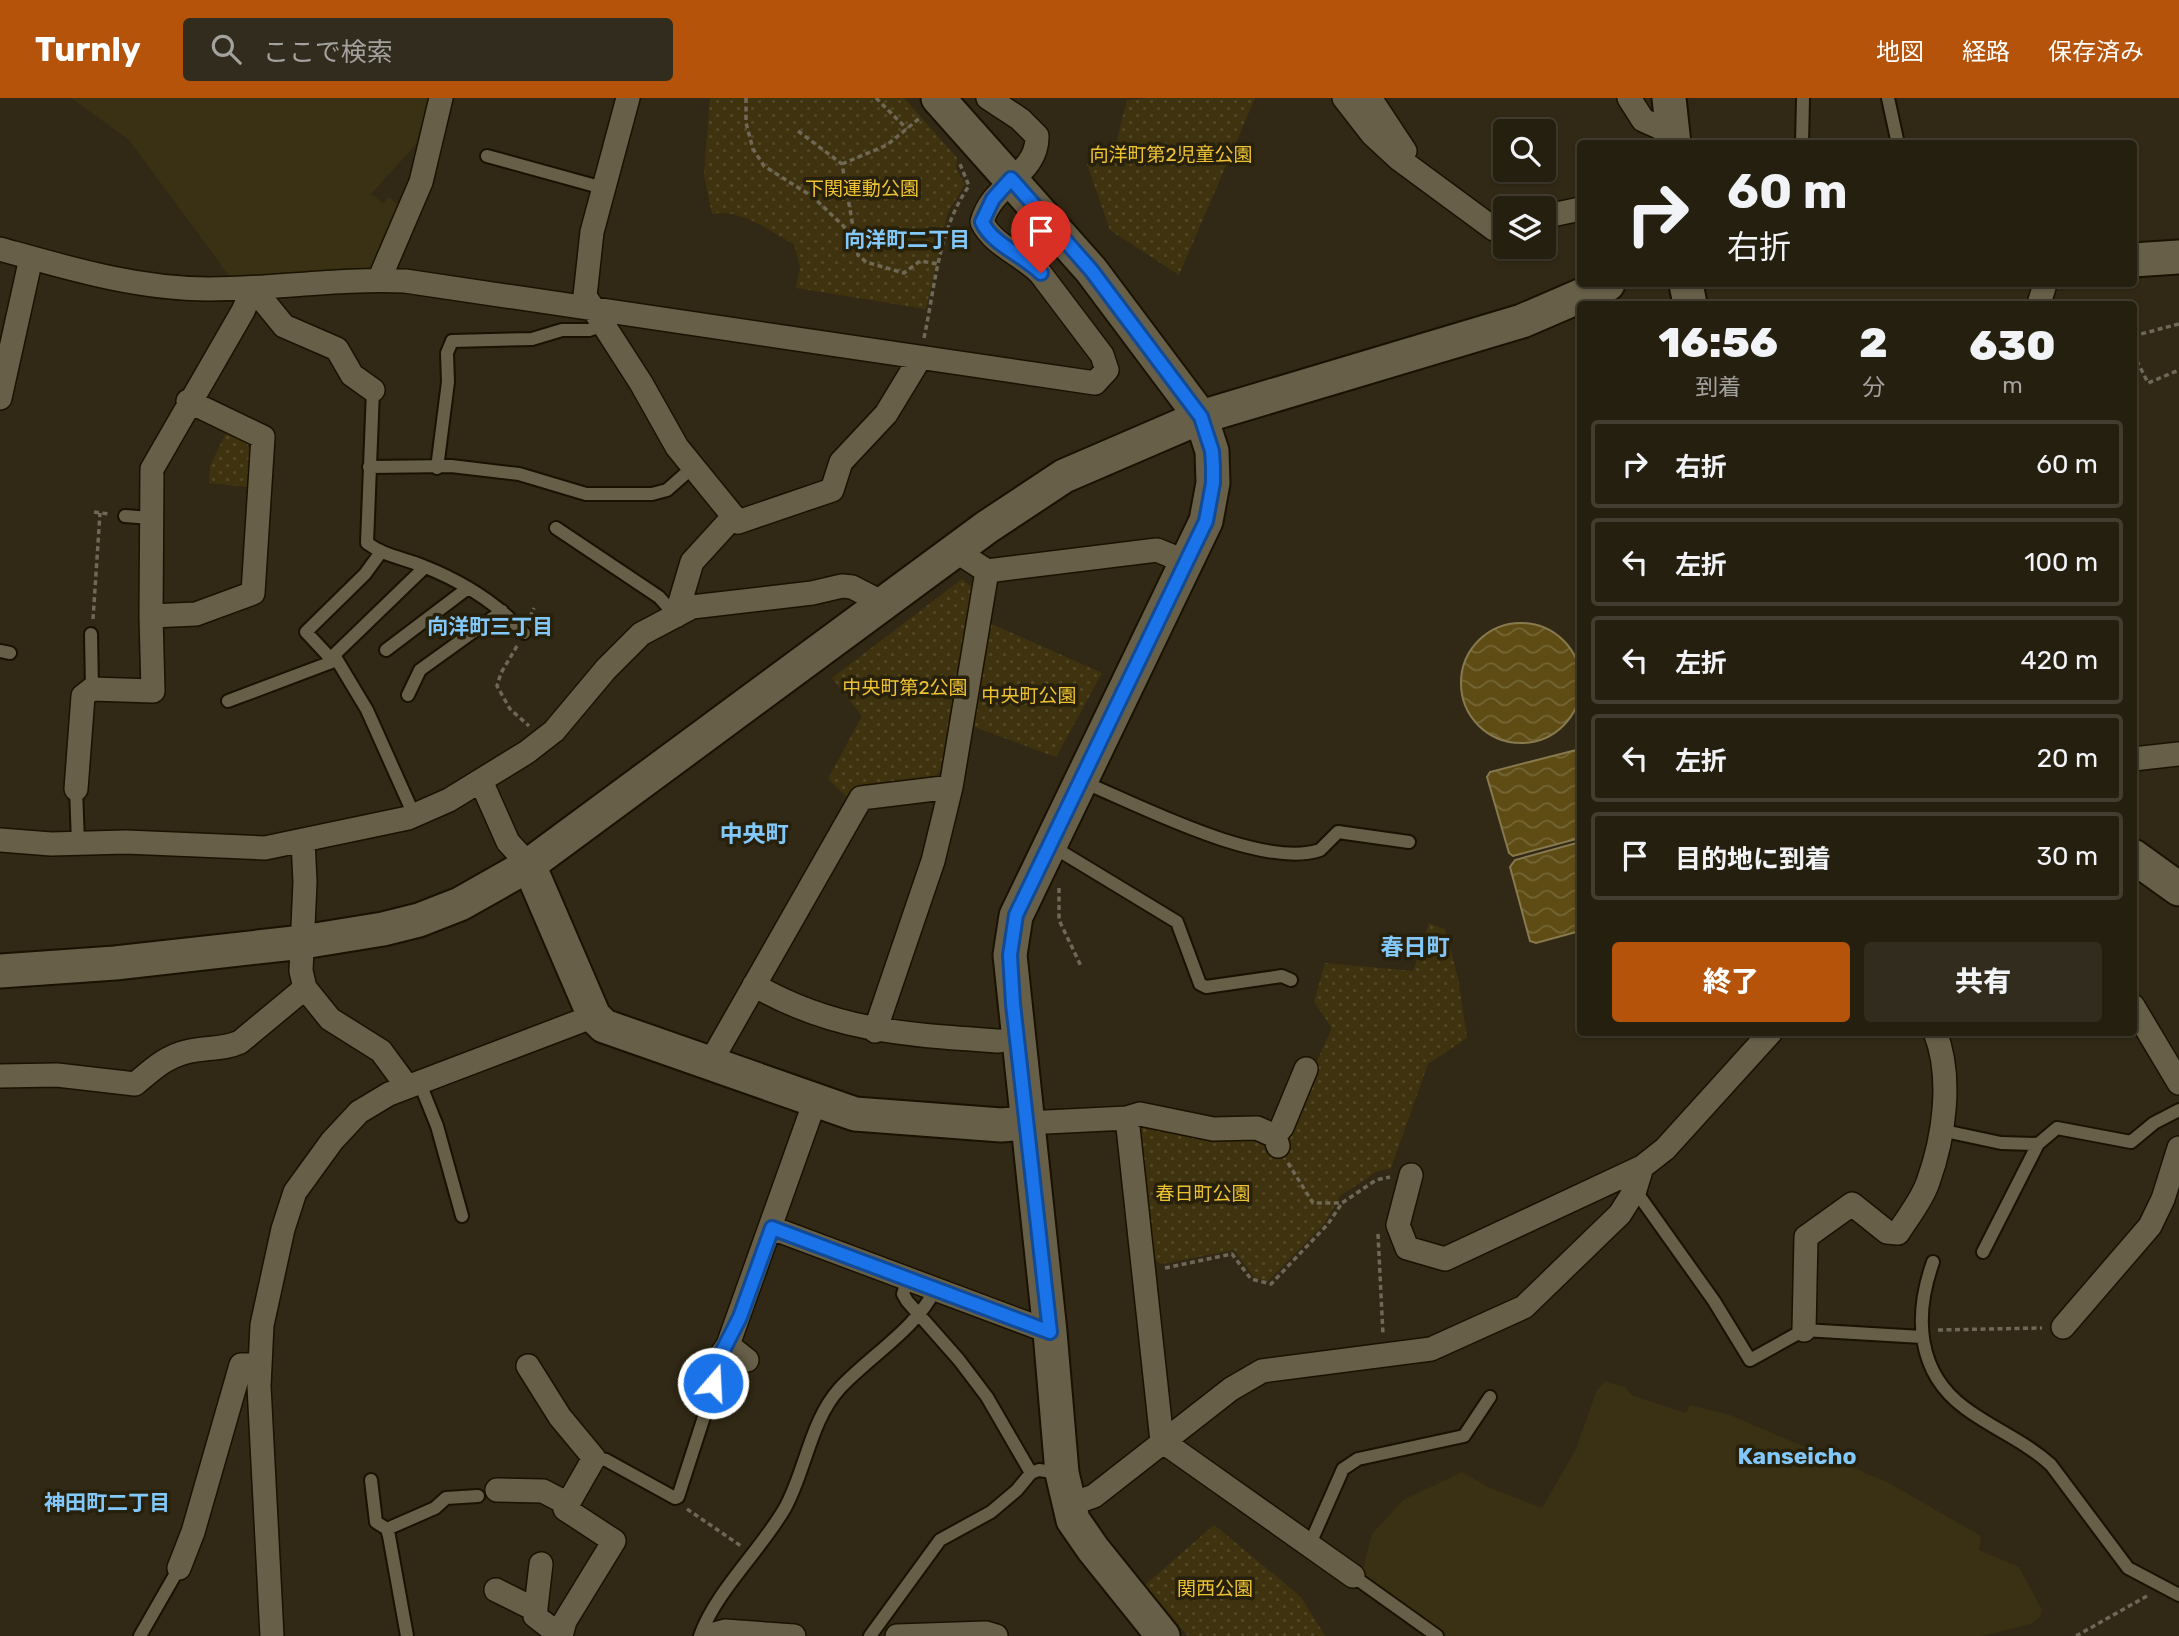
<!DOCTYPE html>
<html lang="ja">
<head>
<meta charset="utf-8">
<style>
	:root { --surface:#251f10; --page:#312c1e; --text:#f1f3f6; --muted:#a3a29f; --line:#423d30; --accent:#b45309 }
	body { margin:0; font-family:Rubik,"Noto Sans JP",sans-serif; background:var(--page); color:var(--text); height:100vh; display:flex; flex-direction:column; font-size:26px; white-space:nowrap }
	* { box-sizing:border-box; margin:0 }
	p { font-size:23px; color:var(--muted) }
	.icon { flex:none; width:38px; height:38px; fill:none; stroke:currentColor; stroke-width:2; stroke-linecap:round; stroke-linejoin:round }
	.map { position:relative; flex:1; overflow:hidden }
	.sheet { position:absolute; left:1577px; top:203px; width:560px; height:735px; display:flex; flex-direction:column; background:var(--surface); border-radius:7px; box-shadow:0 2px 5px #0004,0 0 0 2px var(--line) }
	.sheet>* { flex:none }
	.guide { position:absolute; left:1577px; top:42px; width:560px; height:147px; border-radius:7px; box-shadow:0 2px 5px #0004,0 0 0 2px var(--line); background:#251f10; color:var(--text); overflow:hidden }
	.tools { position:absolute; left:1493px; top:21px; display:grid; gap:14px }
	.tools a { display:grid; place-items:center; width:63px; height:63px; border-radius:7px; background:var(--surface); box-shadow:0 2px 5px #0004,0 0 0 2px var(--line); font-size:35px }
	.pin { position:absolute; display:grid; place-items:center; width:60px; height:60px; color:#fff; margin:-72px -30px; border-radius:50% 50% 50% 0; rotate:-45deg; box-shadow:0 0 7px #0007 }
	.pin .icon { rotate:45deg }
	.me { position:absolute; width:77px; margin:-38px; rotate:19deg; stroke-linejoin:round; filter:drop-shadow(0 0 5px #0008) }
	.turn { display:flex; align-items:center; gap:24px; height:147px; padding:0 35px; font-size:32px }
	.turn .icon { width:91px; height:91px; stroke-width:2.5 }
	.turn b { display:block; font-size:49px; line-height:60px }
	.eta { display:flex; justify-content:space-evenly; align-items:center; height:119px; text-align:center }
	.eta b { font-size:42px; font-weight:800; line-height:49px }
	.action { display:flex; gap:14px; margin-top:auto; padding:14px 35px }
	.action a { flex:1; height:80px; border-radius:7px; background:var(--accent); color:#fff; font-size:28px; font-weight:800; line-height:80px; text-align:center }
	.action a+a { background:var(--page); color:var(--text) }
	ul { padding:0; list-style:none }
	li { display:flex; align-items:center; gap:21px; height:88px; margin:0 14px 10px; padding:0 21px; border:4px solid var(--line); border-radius:7px }
	li div { flex:1 }
	li b { display:block; font-size:26px }
	li em { font-style:normal }
	header { display:flex; align-items:center; gap:42px; box-sizing:border-box; height:98px; padding:0 35px; background:var(--accent); color:#fff }
	header strong { font-size:33px }
	nav { display:flex; gap:38px; margin-inline-start:auto; font-size:24px }
	.search { width:490px; height:63px; background:var(--page); display:flex; align-items:center; gap:18px; box-sizing:border-box; padding:0 24px; border-radius:7px; color:var(--muted); font-size:26px }
	.map>svg:first-child { display:block }
	.built { fill:#3a3014 }
	.grass { fill:url(#grass-dots) }
	.water { fill:url(#water-waves); stroke:#887a4f; stroke-width:2 }
	.lines { fill:none; stroke-linecap:round; stroke-linejoin:round }
	.lane-casing { stroke:#191201; stroke-width:16 }
	.street-casing { stroke:#191201; stroke-width:26 }
	.secondary-casing { stroke:#191201; stroke-width:37 }
	.path { stroke:#6f6856; stroke-width:3.5; stroke-dasharray:5 3.5; stroke-linecap:butt }
	.lane { stroke:#675f48; stroke-width:12 }
	.street { stroke:#675f48; stroke-width:23 }
	.secondary { stroke:#675f48; stroke-width:33 }
	.route-casing { stroke:#114b97; stroke-width:18 }
	.route { stroke:#1a73e8; stroke-width:12 }
	.labels { text-anchor:middle; dominant-baseline:central; stroke-width:7; stroke-linejoin:round; paint-order:stroke }
	.park-label { font-size:19px; fill:#edc233; stroke:#27200b }
	.neighbourhood-label { font-size:21px; font-weight:bold; fill:#82c8fa; stroke:#27200b }
	.quarter-label { font-size:23px; font-weight:bold; fill:#82c8fa; stroke:#27200b }
</style>
</head>
<body>
<header>
<strong>Turnly</strong>
<div class="search"><svg class="icon" aria-label="search" viewBox="0 0 24 24"><circle cx="10" cy="10" r="6"/><path d="M15 15l6 6"/></svg>ここで検索</div>
<nav><a>地図</a><a>経路</a><a>保存済み</a></nav>
</header>
<div class="map">
<svg width="2179" height="1538" viewBox="0 0 2179 1538">
	<defs>
		<pattern id="grass-dots" width="8" height="8" patternUnits="userSpaceOnUse" patternTransform="scale(1.75)"><rect width="8" height="8" fill="#3f330f"/><path d="M2 2h.1M6 6h.1" fill="none" stroke="#524726" stroke-width="1.8" stroke-linecap="round"/></pattern>
		<pattern id="water-waves" width="16" height="10" patternUnits="userSpaceOnUse" patternTransform="scale(1.75)"><rect width="16" height="10" fill="#5e4c14"/><path d="M0 5q4-4 8 0t8 0" fill="none" stroke="#756636"/></pattern>
	</defs>
	<rect width="100%" height="100%" fill="#312915"/>
	<path class="built" d="M71 0H430L421 41 371 96 383 105 389 99 402 110 373 174 233 183 129 42Z
		M1605 1283 1625 1289 1631 1297 1686 1315 1690 1307 1730 1317 1889 1385 1981 1438 1979 1452 2019 1469 2042 1512 2040 1519 2031 1526 1981 1538H1441L1361 1479 1372 1436 1403 1402 1462 1374 1488 1389 1542 1410 1575 1353 1596 1294Z"/>
	<path class="grass" d="M710 0H904L957 60 956 71 965 86 948 114 926 211 796 190 800 169 794 146C769 133 741 110 712 116L704 77Z
		M1149 0H1255L1179 177 1110 132 1087 66 1112 62 1127 2Z
		M227 333 246 342 251 356 248 389 209 385 210 368Z
		M962 481 973 490 946 668 929 683 854 690 849 701 828 681 862 618 832 580Z
		M987 524 1102 575 1056 659 972 628Z
		M1429 825 1445 831 1458 880 1467 940 1428 966 1391 1070 1376 1074 1340 1098 1324 1126 1267 1184 1254 1179 1234 1152 1161 1166 1149 1158 1136 1029 1141 1023 1284 1035 1332 930 1314 904 1325 865 1413 873Z
		M1214 1427 1301 1499 1325 1538H1188L1145 1487Z"/>
	<path class="water" d="M1461 585a60 60 0 1 1 120 0a60 60 0 1 1-120 0Z
		M1580 651V740L1513 758 1509 755 1487 679 1490 674Z
		M1580 744V833L1536 845 1530 843 1510 769 1515 762Z"/>
	<g class="lines">
		<g class="lane-casing">
			<path id="lane" d="M1888 0 1898 46
				M1802 46 1803 0
				M487 58 603 90
				M373 292 367 445C384 458 404 460 423 468 461 483 497 505 524 535
				M369 369 451 368 519 376 586 396H652L667 392 693 369
				M437 370 448 284 447 255 452 243 532 241 562 232H589L603 227
				M125 418 151 420
				M556 430 659 499 676 518
				M91 536 92 591
				M386 552 468 490
				M0 553 10 555
				M337 562 334 557 425 469
				M333 563 306 534 365 476 381 454
				M408 597 420 572 502 513
				M228 603 337 562 367 612 414 717
				M1081 683C1137 706 1262 772 1320 752L1338 734 1409 744
				M76 691 78 744
				M1050 747 1177 824 1200 886 1206 889 1282 878 1291 882
				M419 983 437 1028 462 1118
				M1940 1032 2001 1045 2038 1046
				M1635 1092 1714 1203 1750 1262 1804 1232 1922 1239
				M1983 1154 2038 1046 2057 1030 2131 1044 2154 1025 2179 1012
				M1933 1164C1914 1217 1916 1274 1965 1310 1993 1331 2025 1343 2051 1367L2128 1470 2179 1497
				M908 1180 903 1196 907 1203 959 1262 987 1299 1031 1375
				M594 1360 606 1362 675 1400 678 1399 714 1288
				M371 1382 376 1424 387 1431 389 1438 407 1538
				M387 1431 435 1410 446 1400 478 1398
				M1309 1448 1343 1371 1358 1361 1464 1338 1490 1299
				M1353 1478 1437 1538
				M140 1538 179 1470
				M700 1538C716 1493 761 1452 785 1410 806 1372 810 1323 840 1290 871 1257 916 1231 936 1190
				M870 1538 940 1442 991 1414 1017 1392 1031 1375 1039 1372 1059 1375"/>
		</g>
		<g class="street-casing">
			<path id="street" d="M628 0 592 134 585 198 641 285 677 349 738 424 832 392 841 364 886 316 920 260
				M1344 0 1372 36 1399 61 1494 131 1505 135
				M1370 0 1405 53
				M1629 0 1643 22 1670 34
				M1544 123 1552 117 1580 111
				M0 151C68 170 137 191 209 191 275 191 339 180 405 183L1095 285 1107 272 1102 257 1040 175C1022 157 993 147 982 124 992 86 1038 76 1037 38L1020 21 988 0
				M379 182 421 84 441 0
				M253 190 284 228 337 251 352 277 373 292
				M2039 206 2045 186
				M0 300 31 160
				M188 303 263 339 253 495 196 516 151 518 152 371 243 213 253 190
				M956 453 987 473 1157 452 1186 464
				M676 518 692 464 733 419
				M2133 661 2179 656
				M481 683 508 744 529 767
				M76 691 83 598 92 591 153 593 151 518
				M0 742 51 746 126 744 265 750 408 720 449 702 527 654 554 633 606 571 641 536 692 509 812 495 842 488 852 489 885 506
				M303 742 305 784 301 873 305 890 330 921 381 953 406 987
				M754 887C835 934 910 937 999 943
				M2133 908 2179 985
				M875 933 933 763 951 689 987 473
				M710 965 861 700 951 689
				M0 978 57 977 135 986C151 973 165 959 186 954 204 949 223 952 240 944L305 890
				M1127 1020 1162 1343 1353 1478
				M1026 1025 1127 1020 1140 1016 1213 1031 1257 1030 1275 1038 1278 1048
				M1275 1038 1282 1029 1306 971
				M1411 1077 1398 1127 1407 1150 1445 1161 1642 1069 1665 1051 1771 934
				M772 1130 1050 1234
				M2063 1229 2150 1128 2163 1101 2179 1050
				M1804 1232 1806 1139 1852 1106 1887 1134 1898 1135C1908 1119 1922 1102 1928 1084 1944 1040 1953 979 1935 934
				M747 1262 728 1247 810 1017
				M528 1268 560 1319 594 1360 565 1411 614 1443 565 1523 561 1538
				M714 1288 718 1262 728 1247
				M497 1392 543 1393 568 1406
				M1069 1407 1094 1398 1231 1291 1262 1273 1431 1251 1524 1209 1620 1116 1635 1092 1642 1069
				M541 1466 535 1518 561 1538
				M179 1470 193 1434 241 1267H260
				M496 1492 536 1512
				M272 1538 259 1288 262 1227 283 1131 295 1094 332 1043 359 1014 389 996 594 918
				M707 1538 725 1533 794 1538
				M897 1538 986 1535 996 1538"/>
		</g>
		<g class="secondary-casing">
			<path id="secondary" d="M938 0 1091 172 1201 319 1212 353 1213 385 1206 423 1016 818 1010 857 1050 1234 1062 1375 1073 1422 1093 1451 1163 1538
				M1669 0 1674 46
				M2133 162 2179 159
				M1686 186 1690 206
				M2133 758 2179 791
				M529 767 594 918 604 928 855 1016 1001 1027 1026 1025
				M0 873 115 865 303 844 383 831 419 822 460 806 529 767 987 429 1064 378 1201 319 1522 223 1608 186"/>
		</g>
		<path class="path" d="M746 0V25L753 51 764 68 813 99 854 138
			M876 0 907 31
			M798 33 842 66 858 157 866 164 904 175 920 163 938 166
			M842 66 887 47 921 19
			M2133 238 2179 226
			M924 240C935 189 938 132 969 88L960 66
			M2133 255 2148 285 2179 272
			M94 414 109 416
			M530 519 534 510
			M93 521 100 415
			M517 548 501 575 497 588 510 611 529 628
			M1059 790V822L1081 868
			M1288 1065 1313 1105H1342L1376 1082 1390 1079
			M1378 1136 1383 1237
			M1165 1170 1232 1156 1251 1181 1271 1186 1328 1126 1342 1105
			M1938 1232 2042 1230
			M687 1411 741 1448
			M2076 1538 2147 1498"/>
		<use href="#lane" class="lane"/>
		<use href="#street" class="street"/>
		<use href="#secondary" class="secondary"/>
	</g>
	<g class="lines">
		<g class="route-casing">
			<path id="route" d="M713 1285 718 1262 740 1219 772 1130 1050 1234 1013 906 1010 857 1016 817 1206 423 1213 385V369L1212 353 1201 319 1091 172 1011 81 993 101 982 124C993 147 1023 157 1041 175"/>
		</g>
		<use href="#route" class="route"/>
	</g>
	<g class="labels">
		<g class="park-label">
			<text x="1171" y="56">向洋町第2児童公園</text>
			<text x="862" y="90">下関運動公園</text>
			<text x="905" y="589">中央町第2公園</text>
			<text x="1029" y="597">中央町公園</text>
			<text x="1203" y="1095">春日町公園</text>
			<text x="1215" y="1490">関西公園</text>
		</g>
		<g class="neighbourhood-label">
			<text x="907" y="141">向洋町二丁目</text>
			<text x="490" y="528">向洋町三丁目</text>
			<text x="107" y="1404">神田町二丁目</text>
		</g>
		<g class="quarter-label">
			<text x="754" y="736">中央町</text>
			<text x="1415" y="849">春日町</text>
			<text x="1797" y="1358">Kanseicho</text>
		</g>
	</g>
</svg>
<div class="tools">
<a><svg class="icon" aria-label="search" viewBox="0 0 24 24"><circle cx="10" cy="10" r="6"/><path d="M15 15l6 6"/></svg></a>
<a><svg class="icon" aria-label="layers" viewBox="0 0 24 24"><path d="M12 4l9 5-9 5-9-5zM3 14l9 5 9-5"/></svg></a>
</div>
<div class="pin" style="left:1041px;top:175px;background:#d93025"><svg class="icon" aria-label="arrive" viewBox="0 0 24 24"><path d="M6 21V4h12l-3 4 3 4H6"/></svg></div>
<svg class="me" style="left:713px;top:1285px" viewBox="-20 -20 40 40"><circle r="17" fill="#1a73e8" stroke="#fff" stroke-width="3"/><path d="M0-11L8 9 0 5-8 9z" fill="#fff"/></svg>
<div class="guide">
<div class="turn"><svg class="icon" aria-label="right" viewBox="0 0 24 24"><path d="M7 20v-9h11M14 6l5 5-5 5"/></svg><div><b>60 m</b>右折</div></div>
</div>
<section class="sheet">
<div class="eta">
<div><b>16:56</b><p>到着</p></div>
<div><b>2</b><p>分</p></div>
<div><b>630</b><p>m</p></div>
</div>
<ul>
<li><svg class="icon" aria-label="right" viewBox="0 0 24 24"><path d="M7 20v-9h11M14 6l5 5-5 5"/></svg><div><b>右折</b></div><em>60 m</em></li>
<li><svg class="icon" aria-label="left" viewBox="0 0 24 24"><path d="M17 20v-9H6M10 6l-5 5 5 5"/></svg><div><b>左折</b></div><em>100 m</em></li>
<li><svg class="icon" aria-label="left" viewBox="0 0 24 24"><path d="M17 20v-9H6M10 6l-5 5 5 5"/></svg><div><b>左折</b></div><em>420 m</em></li>
<li><svg class="icon" aria-label="left" viewBox="0 0 24 24"><path d="M17 20v-9H6M10 6l-5 5 5 5"/></svg><div><b>左折</b></div><em>20 m</em></li>
<li><svg class="icon" aria-label="arrive" viewBox="0 0 24 24"><path d="M6 21V4h12l-3 4 3 4H6"/></svg><div><b>目的地に到着</b></div><em>30 m</em></li>
</ul>
<div class="action"><a>終了</a><a>共有</a></div>
</section>
</div>
</body>
</html>
